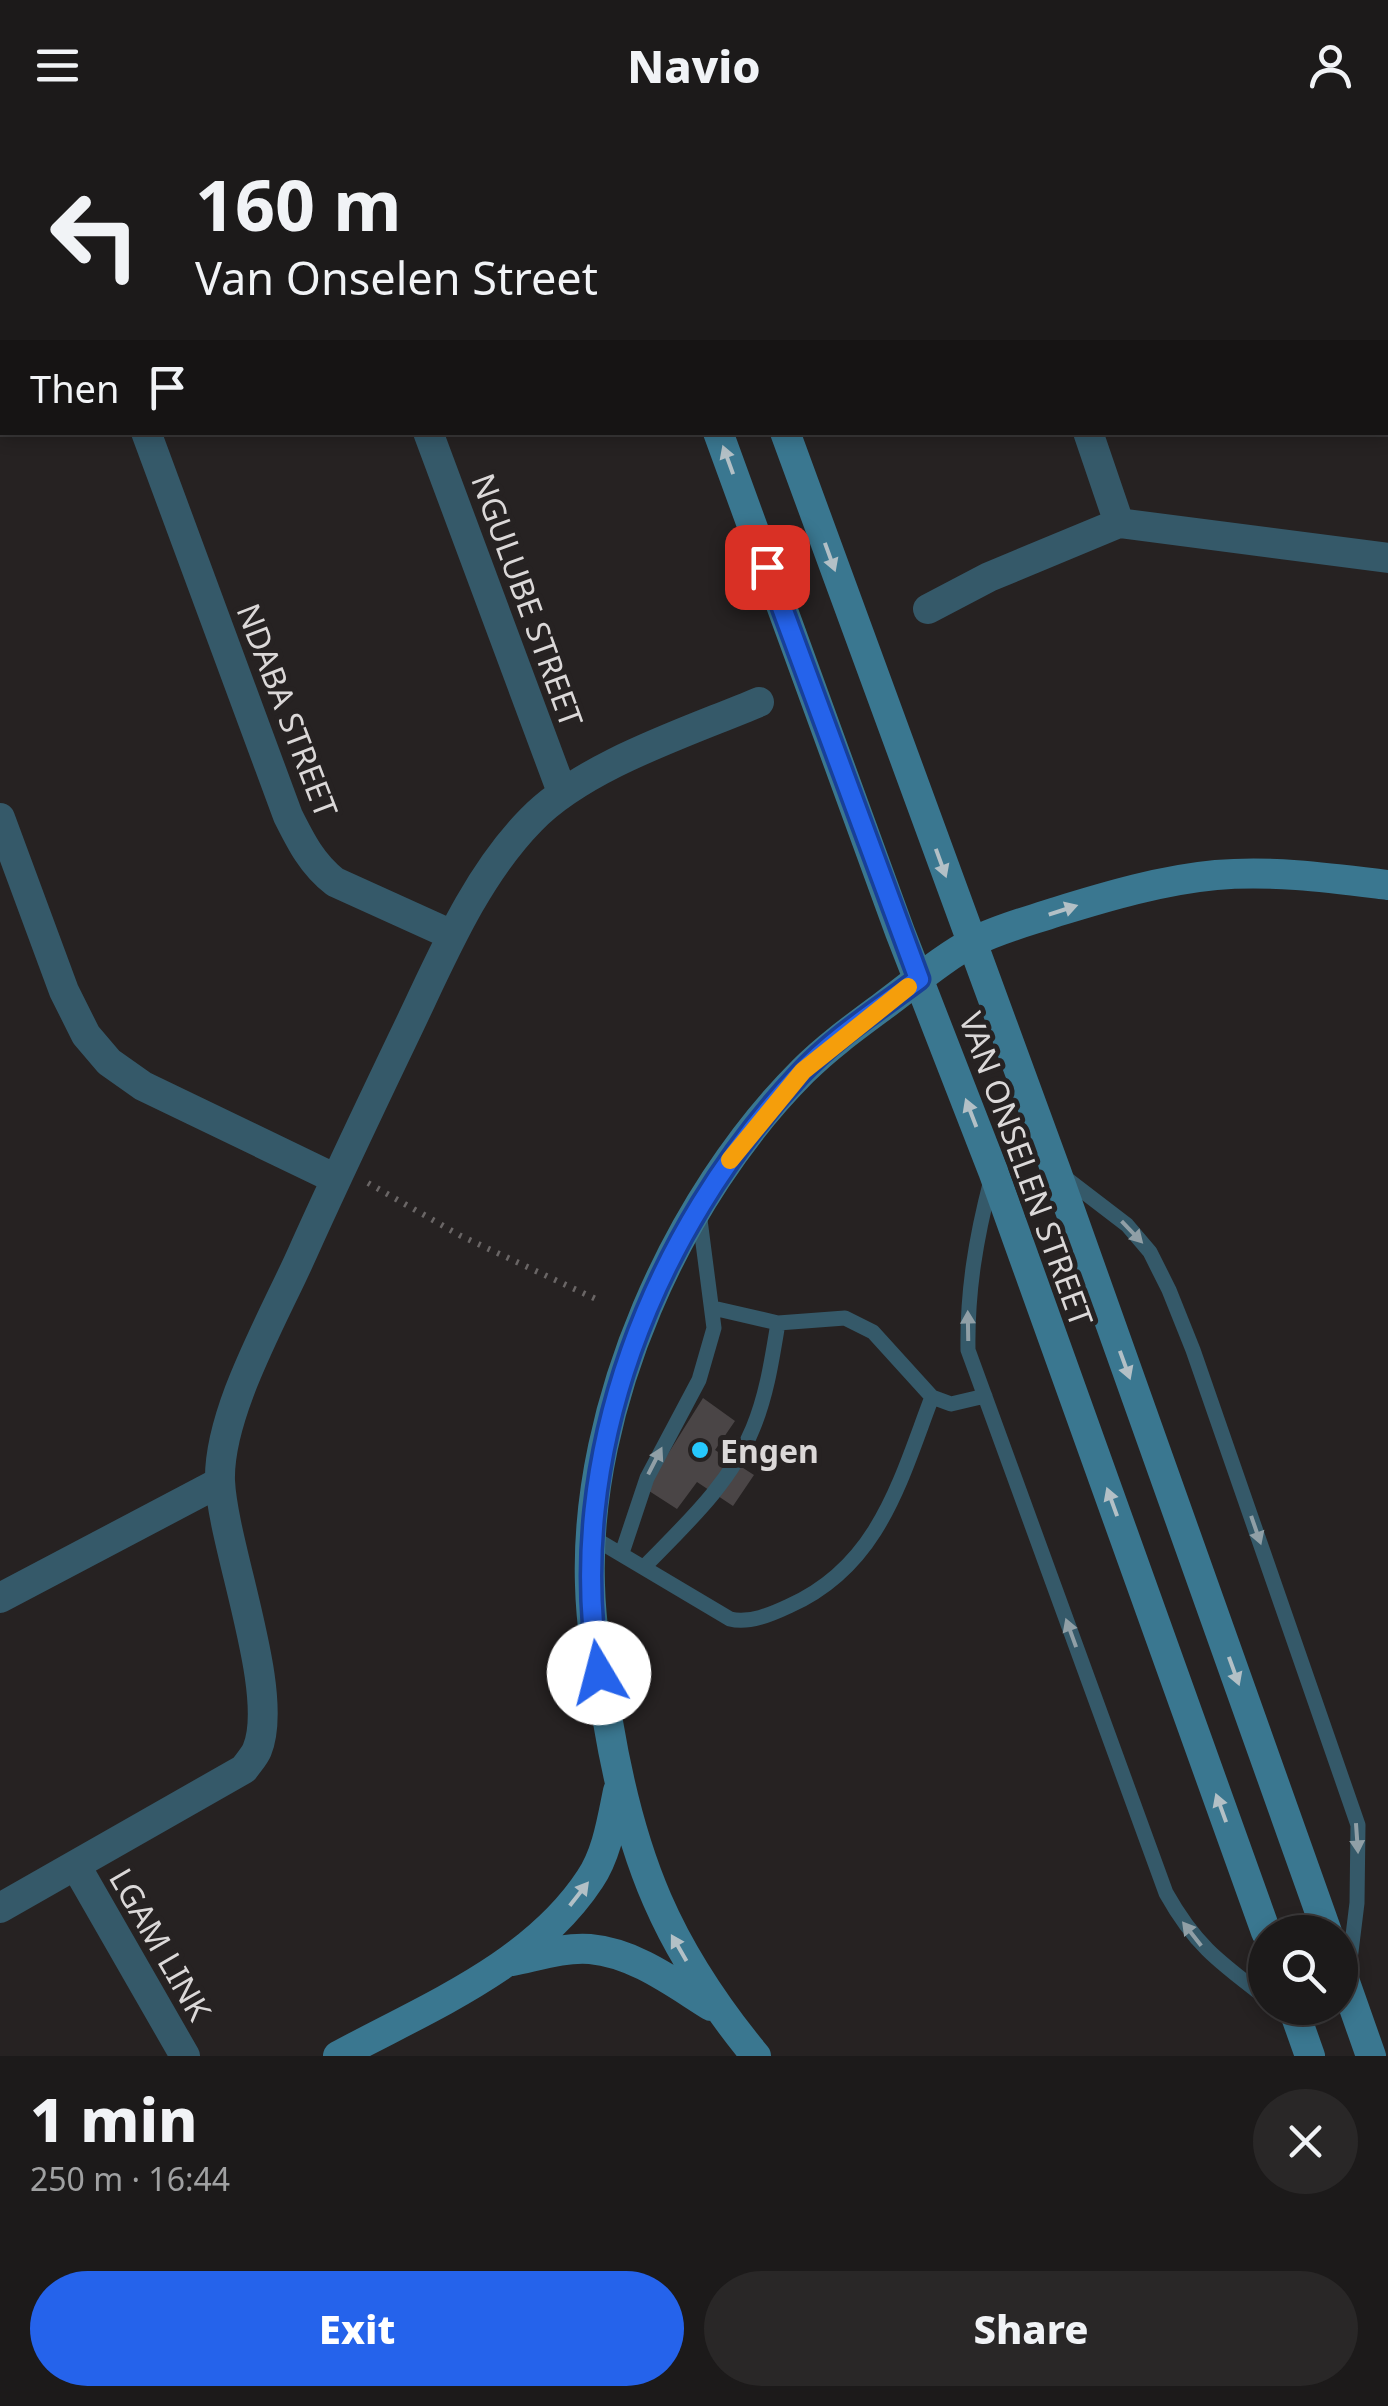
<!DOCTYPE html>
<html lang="en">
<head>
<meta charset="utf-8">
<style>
	:root { --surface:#1c1a1a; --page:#292727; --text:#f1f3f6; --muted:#a0a1a2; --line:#3a3839; --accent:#2563eb }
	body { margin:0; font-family:"Noto Sans",sans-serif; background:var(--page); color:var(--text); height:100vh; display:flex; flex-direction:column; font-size:38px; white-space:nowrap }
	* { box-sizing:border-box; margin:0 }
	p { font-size:32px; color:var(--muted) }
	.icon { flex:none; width:55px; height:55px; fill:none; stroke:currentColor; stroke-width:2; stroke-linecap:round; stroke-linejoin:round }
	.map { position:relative; height:1926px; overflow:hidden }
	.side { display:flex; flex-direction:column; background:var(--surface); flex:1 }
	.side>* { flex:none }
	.banner { position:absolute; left:0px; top:0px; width:1390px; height:305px; box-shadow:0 5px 15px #0003,0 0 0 2px var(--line); background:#1c1a1a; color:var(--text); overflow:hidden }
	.controls { position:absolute; left:1248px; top:1785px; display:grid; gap:20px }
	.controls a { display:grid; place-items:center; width:110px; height:110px; border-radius:50%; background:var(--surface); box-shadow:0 5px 15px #0003,0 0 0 2px var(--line); font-size:50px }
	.pin { position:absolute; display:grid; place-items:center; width:85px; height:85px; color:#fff; margin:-42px; border-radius:20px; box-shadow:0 5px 15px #0006 }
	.me { position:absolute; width:110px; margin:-55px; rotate:352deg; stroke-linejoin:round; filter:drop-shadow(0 0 8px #0008) }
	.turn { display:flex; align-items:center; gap:35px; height:210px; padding:0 30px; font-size:45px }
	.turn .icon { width:130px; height:130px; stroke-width:2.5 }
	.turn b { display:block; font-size:70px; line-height:85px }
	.then { display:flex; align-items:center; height:95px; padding:0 30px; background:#0003; gap:20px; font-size:38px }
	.round { display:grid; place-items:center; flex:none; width:105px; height:105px; border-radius:52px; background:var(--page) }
	.overview { display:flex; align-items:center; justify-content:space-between; height:170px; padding:0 30px }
	h1 { font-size:60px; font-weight:800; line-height:75px }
	.button { display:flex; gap:20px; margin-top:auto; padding:20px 30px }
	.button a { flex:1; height:115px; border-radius:60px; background:var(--accent); color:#fff; font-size:40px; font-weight:800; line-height:115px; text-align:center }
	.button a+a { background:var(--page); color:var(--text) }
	header { display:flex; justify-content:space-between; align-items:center; height:130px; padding:0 30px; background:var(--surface); font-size:45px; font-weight:800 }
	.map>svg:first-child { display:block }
	.building { fill:#4a4546 }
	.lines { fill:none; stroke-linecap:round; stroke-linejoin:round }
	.path { stroke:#6a6666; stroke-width:6; stroke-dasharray:2.5 8; stroke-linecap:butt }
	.lane { stroke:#355969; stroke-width:15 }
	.street { stroke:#355969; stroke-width:30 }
	.secondary { stroke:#3a7790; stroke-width:30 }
	.oneway { fill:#b3c0c6 }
	.oneway2 { fill:#909fa6 }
	.route-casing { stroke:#184099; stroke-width:25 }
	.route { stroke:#2563eb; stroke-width:18 }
	.slow { stroke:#f59e0b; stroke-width:18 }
	.poi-dot { fill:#26c9fe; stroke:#262222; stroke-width:4 }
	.labels { text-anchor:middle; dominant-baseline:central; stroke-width:10; stroke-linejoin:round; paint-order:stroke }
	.street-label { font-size:32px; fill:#dbd8d8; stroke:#262222 }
	.poi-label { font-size:32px; font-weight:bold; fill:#dbd8d8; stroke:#262222; text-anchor:start }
</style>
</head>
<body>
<header><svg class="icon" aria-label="menu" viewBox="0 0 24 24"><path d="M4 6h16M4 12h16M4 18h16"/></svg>Navio<svg class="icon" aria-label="person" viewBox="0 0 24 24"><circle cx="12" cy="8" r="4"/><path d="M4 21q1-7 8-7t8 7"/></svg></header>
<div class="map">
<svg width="1388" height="1926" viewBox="0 0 1388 1926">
	<rect width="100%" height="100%" fill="#262222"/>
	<path class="building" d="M703 1268 735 1291 715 1320 754 1345 733 1376 697 1352 677 1379 646 1359Z"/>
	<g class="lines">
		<path class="path" d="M368 1053 461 1106 596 1169"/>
		<path class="lane" d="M1063 1046 1127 1095 1150 1122 1169 1160 1193 1220 1358 1695 1357 1773 1348 1846
			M991 1050C976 1108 967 1161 968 1220L1166 1763C1195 1815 1219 1832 1265 1867
			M713 1178 778 1193 845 1188 873 1202 932 1267 951 1274 985 1266
			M592 1407 730 1489C749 1494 772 1484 789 1476 879 1436 900 1351 932 1267
			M622 1423 647 1348 699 1250 714 1198 699 1082
			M644 1437C685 1395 731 1353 753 1298 767 1264 772 1229 778 1193"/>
		<path class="street" d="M35 0 36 2
			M316 0 317 2
			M981 0 982 2
			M1253 0 1254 2
			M146 302 288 686C301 712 312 734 335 752L452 805
			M428 302 562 662
			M1088 302 1119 393
			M928 479 989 447 1119 393 1388 428
			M0 688 64 861 86 905 109 932 143 956 336 1049
			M0 1468 220 1352
			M76 1736 185 1926
			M0 1778 244 1639C248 1633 254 1627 257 1620 281 1563 223 1417 220 1351 218 1283 274 1187 302 1124 336 1048 372 973 408 898 442 827 475 747 531 690 584 635 688 602 759 572"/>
		<path class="secondary" d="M609 0 610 2
			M675 0 676 2
			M718 302 900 802 993 1041 1266 1802
			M785 302 1056 1041 1327 1802
			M512 1831C537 1826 564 1817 590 1819 635 1823 674 1853 711 1876
			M1340 1838 1371 1926
			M1293 1878 1310 1926
			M338 1926C426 1878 533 1836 590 1749 607 1724 612 1690 618 1661
			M756 1926C667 1818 631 1729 608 1592 600 1546 591 1501 590 1455 584 1276 677 1067 803 941 827 917 856 896 883 876 913 854 942 828 975 811 1001 798 1029 791 1056 782 1108 766 1162 750 1216 745 1273 740 1331 748 1388 755"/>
	</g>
	<defs><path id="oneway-solid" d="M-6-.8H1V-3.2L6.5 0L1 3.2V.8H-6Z" transform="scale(2.5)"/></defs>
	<g class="oneway">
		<use href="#oneway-solid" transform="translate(728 330) rotate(-110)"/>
		<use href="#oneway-solid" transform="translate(830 427) rotate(70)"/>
		<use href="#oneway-solid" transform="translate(941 733) rotate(70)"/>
		<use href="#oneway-solid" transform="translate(1063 780) rotate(-18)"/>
		<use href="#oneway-solid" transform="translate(971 983) rotate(-111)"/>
		<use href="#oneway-solid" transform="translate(1125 1235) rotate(70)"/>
		<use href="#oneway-solid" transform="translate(1112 1372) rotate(-110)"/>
		<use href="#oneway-solid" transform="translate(1234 1541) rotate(70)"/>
		<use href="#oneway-solid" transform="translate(1221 1678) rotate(-110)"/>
		<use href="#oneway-solid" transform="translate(579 1764) rotate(-52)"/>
		<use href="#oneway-solid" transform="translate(679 1818) rotate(-120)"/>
	</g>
	<g class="oneway2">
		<use href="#oneway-solid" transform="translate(1132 1102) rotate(46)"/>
		<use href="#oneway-solid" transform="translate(968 1196) rotate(-91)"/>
		<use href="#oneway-solid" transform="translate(655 1331) rotate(-63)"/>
		<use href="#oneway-solid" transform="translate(1256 1400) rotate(71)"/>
		<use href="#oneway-solid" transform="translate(1071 1503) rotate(-110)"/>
		<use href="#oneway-solid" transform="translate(1357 1708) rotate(86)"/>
		<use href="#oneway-solid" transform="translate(1192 1804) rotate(-128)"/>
	</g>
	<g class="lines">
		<g class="route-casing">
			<path id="route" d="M599 1543C563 1327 653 1101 800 944 835 907 879 879 919 849L767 437"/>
		</g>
		<use href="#route" class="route"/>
		<path class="slow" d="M730 1030 803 941 908 857"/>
	</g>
	<circle class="poi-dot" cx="700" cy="1320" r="10"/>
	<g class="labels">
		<g class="street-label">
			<text transform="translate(528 470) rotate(70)">NGULUBE STREET</text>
			<text transform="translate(288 580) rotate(69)">NDABA STREET</text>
			<text transform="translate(1027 1039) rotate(70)">VAN ONSELEN STREET</text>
			<text transform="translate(161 1814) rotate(60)">LGAM LINK</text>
		</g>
		<g class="poi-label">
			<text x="720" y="1320">Engen</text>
		</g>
	</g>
</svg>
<div class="controls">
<a><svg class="icon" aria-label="search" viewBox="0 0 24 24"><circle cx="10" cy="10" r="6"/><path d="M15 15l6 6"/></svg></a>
</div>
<div class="pin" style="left:767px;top:437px;background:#d93025"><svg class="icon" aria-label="arrive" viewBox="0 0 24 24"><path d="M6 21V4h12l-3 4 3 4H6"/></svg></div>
<svg class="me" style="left:599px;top:1543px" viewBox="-20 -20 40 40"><circle r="19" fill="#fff"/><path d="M0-13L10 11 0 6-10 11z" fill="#2563eb"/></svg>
<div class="banner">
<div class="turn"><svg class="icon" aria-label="left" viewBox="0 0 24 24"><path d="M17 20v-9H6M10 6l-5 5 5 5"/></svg><div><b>160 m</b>Van Onselen Street</div></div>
<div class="then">Then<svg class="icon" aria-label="arrive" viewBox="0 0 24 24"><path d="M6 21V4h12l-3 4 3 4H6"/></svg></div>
</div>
</div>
<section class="side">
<div class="overview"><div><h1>1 min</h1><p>250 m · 16:44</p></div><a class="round"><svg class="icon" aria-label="close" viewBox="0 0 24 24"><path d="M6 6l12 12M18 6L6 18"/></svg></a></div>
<div class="button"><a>Exit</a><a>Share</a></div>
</section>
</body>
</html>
